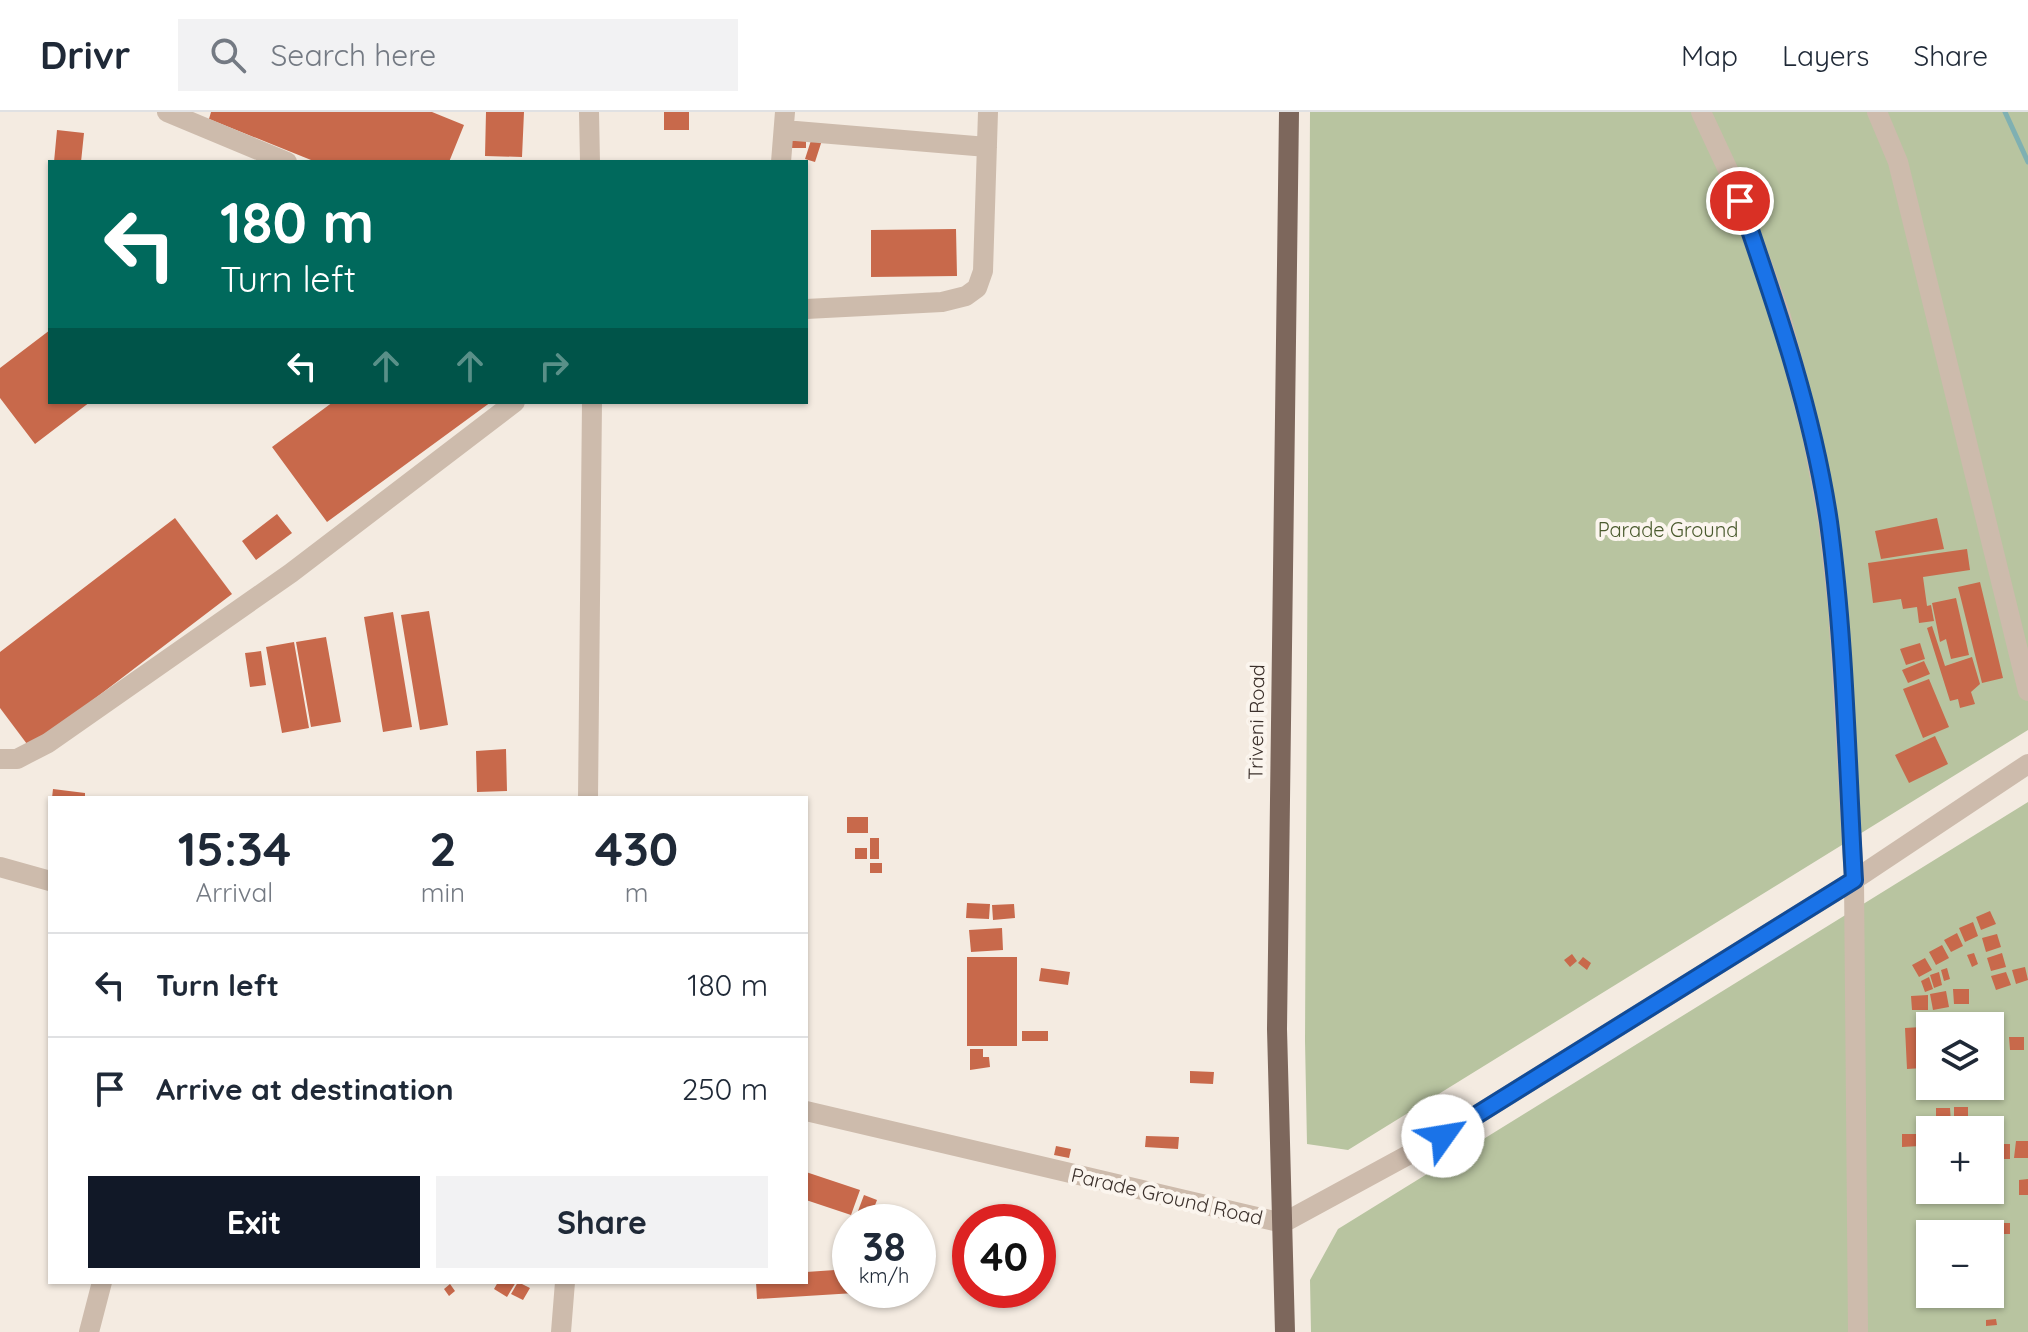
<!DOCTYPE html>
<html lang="en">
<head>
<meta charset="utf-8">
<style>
	:root { --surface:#fff; --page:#f2f2f3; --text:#1f2937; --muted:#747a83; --line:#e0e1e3; --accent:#111827 }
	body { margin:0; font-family:Quicksand,sans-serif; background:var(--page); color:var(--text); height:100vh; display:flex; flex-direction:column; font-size:30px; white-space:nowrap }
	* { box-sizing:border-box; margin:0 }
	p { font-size:26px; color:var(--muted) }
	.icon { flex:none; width:44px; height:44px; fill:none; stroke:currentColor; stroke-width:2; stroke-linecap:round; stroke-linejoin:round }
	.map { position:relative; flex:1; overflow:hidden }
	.side { position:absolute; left:48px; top:684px; width:760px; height:488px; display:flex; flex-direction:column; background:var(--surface); border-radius:0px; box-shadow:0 2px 6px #0004 }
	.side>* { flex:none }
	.guide { position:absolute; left:48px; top:48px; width:760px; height:244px; border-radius:0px; box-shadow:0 2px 6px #0004; background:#00695c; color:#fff; overflow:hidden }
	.controls { position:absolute; left:1916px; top:900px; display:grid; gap:16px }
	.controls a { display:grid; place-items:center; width:88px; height:88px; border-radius:0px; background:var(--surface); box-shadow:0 2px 6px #0004; font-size:40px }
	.speed { position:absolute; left:832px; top:1092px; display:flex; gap:16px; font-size:40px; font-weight:700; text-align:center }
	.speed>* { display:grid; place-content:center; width:104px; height:104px; border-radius:50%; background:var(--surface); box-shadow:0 2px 6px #0004; line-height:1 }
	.speed small { font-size:20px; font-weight:400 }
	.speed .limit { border:12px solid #d22; background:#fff; color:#111 }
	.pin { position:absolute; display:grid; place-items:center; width:68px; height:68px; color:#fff; margin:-34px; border:4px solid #fff; border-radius:50%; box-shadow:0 2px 8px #0007 }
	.me { position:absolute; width:88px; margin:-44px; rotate:58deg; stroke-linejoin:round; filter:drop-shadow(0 0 6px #0008) }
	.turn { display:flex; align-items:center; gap:28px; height:168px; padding:0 40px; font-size:36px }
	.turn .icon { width:104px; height:104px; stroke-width:2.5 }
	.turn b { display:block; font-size:56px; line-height:68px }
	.lanes { display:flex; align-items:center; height:76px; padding:0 40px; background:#0003; justify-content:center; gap:40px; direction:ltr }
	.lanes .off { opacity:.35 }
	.eta { display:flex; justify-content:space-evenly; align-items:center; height:136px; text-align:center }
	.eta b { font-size:48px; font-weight:700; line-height:56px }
	.action { display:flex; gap:16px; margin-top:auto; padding:16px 40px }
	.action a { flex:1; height:92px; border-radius:0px; background:var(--accent); color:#fff; font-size:32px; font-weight:700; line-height:92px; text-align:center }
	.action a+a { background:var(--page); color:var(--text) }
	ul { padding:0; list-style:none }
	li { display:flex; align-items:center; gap:24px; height:104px; padding:0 40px; border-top:2px solid var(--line) }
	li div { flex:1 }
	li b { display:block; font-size:30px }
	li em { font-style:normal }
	header { display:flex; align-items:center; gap:48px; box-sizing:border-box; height:112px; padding:0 40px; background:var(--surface); border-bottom:2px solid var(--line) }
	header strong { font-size:38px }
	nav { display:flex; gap:44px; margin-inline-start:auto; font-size:28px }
	.search { width:560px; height:72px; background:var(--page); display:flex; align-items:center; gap:20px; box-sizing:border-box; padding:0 28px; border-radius:0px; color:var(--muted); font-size:30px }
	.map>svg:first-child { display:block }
	.green { fill:#b8c4a0; fill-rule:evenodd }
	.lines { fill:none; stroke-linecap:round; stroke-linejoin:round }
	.stream { stroke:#7fb0b2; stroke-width:5 }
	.building { fill:#c8694b }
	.minor { stroke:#cdbbac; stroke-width:20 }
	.major { stroke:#7d675c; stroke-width:20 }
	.route-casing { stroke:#114b97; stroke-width:20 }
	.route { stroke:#1a73e8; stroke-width:14 }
	.labels { text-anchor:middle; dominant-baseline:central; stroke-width:8; stroke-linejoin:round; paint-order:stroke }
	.park-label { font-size:20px; fill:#4a5a2e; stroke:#fbf5ee }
	.street-label { font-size:20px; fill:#3b302b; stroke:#fbf5ee }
</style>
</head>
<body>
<header>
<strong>Drivr</strong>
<div class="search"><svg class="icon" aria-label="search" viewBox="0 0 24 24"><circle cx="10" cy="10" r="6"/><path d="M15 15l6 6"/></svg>Search here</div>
<nav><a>Map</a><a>Layers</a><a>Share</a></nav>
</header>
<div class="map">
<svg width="2028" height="1220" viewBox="0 0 2028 1220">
	<rect width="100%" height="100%" fill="#f4ebe1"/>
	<path class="green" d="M1310 0H2028V618L1348 1038 1307 1032 1305 929Z
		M2028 690V1220H1311L1310 1168 1338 1117ZM1930 914H1990V974H1930ZM1930 1018H1990V1078H1930ZM1930 1122H1990V1182H1930Z"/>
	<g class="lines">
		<path class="stream" d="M2005 0 2028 50"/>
	</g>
	<path class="building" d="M211 0H432L464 13 449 50H316L209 7Z
		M486 0H524L522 45 485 44Z
		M664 0H689V18H664Z
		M806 13V36H785Z
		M57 18 84 21 81 50H54Z
		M814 19 824 22 815 50 805 47Z
		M956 117 957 164 871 165V118Z
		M50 218V290H90L35 332 0 286V256Z
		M333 290H491L327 410 272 335Z
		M277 402 292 421 256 448 242 429Z
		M175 406 232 482 30 636 0 596V540Z
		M1937 406 1944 437 1881 447 1875 419Z
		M1967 437 1970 458 1923 465 1927 494 1931 493 1934 509 1919 511 1917 495 1903 497 1901 487 1873 491 1868 451Z
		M1980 470 2003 566 1982 571 1958 475Z
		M1956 486 1969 543 1951 547 1946 527 1940 530 1932 491Z
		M429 499 448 613 420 618 401 503Z
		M393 500 412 615 383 620 364 505Z
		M1932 514 1945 554 1972 545 1980 572 1971 580 1975 592 1960 596 1958 587 1950 589 1927 516Z
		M326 525 341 610 311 615 296 530Z
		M294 530 309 616 282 621 266 535Z
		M1920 531 1925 547 1906 553 1900 537Z
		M261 539 266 573 250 575 245 541Z
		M1924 549 1930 562 1908 571 1902 558Z
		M1929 567 1949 615 1923 626 1903 577Z
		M1935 624 1948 652 1909 671 1895 643Z
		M506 637 507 679 477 680 476 639Z
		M53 677 85 681V686H52Z
		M847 705H868V721H847Z
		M870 726H879V747H870Z
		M855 736H867V747H855Z
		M870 751H882V761H870Z
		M967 791 990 792 989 807 966 806Z
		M1014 792 1015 806 993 808 992 793Z
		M1990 799 1996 812 1981 818 1976 805Z
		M1973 810 1978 824 1965 830 1959 816Z
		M1002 816 1003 838 971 840 969 818Z
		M1957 821 1963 834 1951 840 1944 828Z
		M1997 822 2001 835 1986 840 1982 826Z
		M1942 833 1949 846 1936 853 1929 840Z
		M1974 841 1978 852 1972 855 1967 843Z
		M2002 841 2006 855 1991 859 1987 846Z
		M1572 842 1577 849 1570 855 1564 848Z
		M967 845H1017V934H967Z
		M1583 845 1591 851 1587 858 1578 851Z
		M1925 846 1932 858 1919 865 1912 853Z
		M2025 855 2028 868 2016 872 2012 858Z
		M1041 856 1070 860 1068 873 1039 869Z
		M1947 856 1950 867 1944 869 1941 858Z
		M1939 860 1942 873 1934 876 1930 863Z
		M2006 860 2011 873 1996 878 1991 864Z
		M1929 865 1933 877 1925 880 1921 869Z
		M1953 877H1969V892H1954Z
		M1946 879 1949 895 1933 898 1930 882Z
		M1928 883V898H1912L1911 884Z
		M1981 901H1987L1988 914H1981Z
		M1926 911H1943V914H1930V953H1927Z
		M1922 915 1923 956 1907 957 1905 916Z
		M1022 919H1048V929H1022Z
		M2009 925H2024V938H2010Z
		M2001 929 2002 942 1990 943V930Z
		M970 937H983V945H989L990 955 970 958Z
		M1190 959 1214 960 1213 972 1190 971Z
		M1954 995H1968V1010H1954Z
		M1936 996H1950L1951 1011H1936Z
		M1953 1014H1967V1018H1953Z
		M1902 1022H1919L1920 1034 1902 1035Z
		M1929 1022V1035H1923V1023Z
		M1146 1024 1179 1025 1178 1037 1145 1035Z
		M2016 1029H2028V1046H2014Z
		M1996 1032H2010V1047H1996Z
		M1056 1034 1071 1037 1069 1046 1054 1043Z
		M1923 1039H1930V1055H1923Z
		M806 1060 860 1078 851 1103 806 1088Z
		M2028 1067V1083H2019V1068Z
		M864 1083 877 1088 871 1104 858 1099Z
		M2003 1111H2010V1122H2003Z
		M850 1157V1178H870L871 1180 757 1187 756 1170H806V1160Z
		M498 1170H516L507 1185 494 1177Z
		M518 1170 530 1176 523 1188 511 1182Z
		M450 1172 455 1179 449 1184 444 1177Z
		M1996 1207 1997 1213 1986 1214V1208Z"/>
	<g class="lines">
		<path class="minor" d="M167 0 287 50
			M589 0 590 50
			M1701 0 1729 60 1781 205 1812 323 1828 409 1838 497 1854 768 1858 1220
			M1877 0 1898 50 2028 579
			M784 18 987 35
			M781 50 785 0
			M806 197 942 190 966 184 977 176 983 159 988 0
			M0 647H17L48 631 291 461 515 290
			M588 686 592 290
			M0 755 50 769
			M806 999 1283 1111 1443 1024 1854 768 2028 652
			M89 1220 102 1170
			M561 1220 565 1170"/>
		<path class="major" d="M1285 1220 1277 917 1289 0"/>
	</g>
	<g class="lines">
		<g class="route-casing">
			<path id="route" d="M1443 1024 1854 768C1847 649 1845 528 1829 410 1813 300 1776 194 1740 89"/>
		</g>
		<use href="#route" class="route"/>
	</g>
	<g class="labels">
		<g class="park-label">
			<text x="1668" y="417">Parade Ground</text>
		</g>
		<g class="street-label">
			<text transform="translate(1256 610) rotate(-89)">Triveni Road</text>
			<text transform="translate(1167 1084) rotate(13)">Parade Ground Road</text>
		</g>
	</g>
</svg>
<div class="controls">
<a><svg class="icon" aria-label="layers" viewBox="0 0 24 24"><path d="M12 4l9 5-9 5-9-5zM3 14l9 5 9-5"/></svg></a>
<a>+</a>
<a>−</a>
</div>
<div class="speed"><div>38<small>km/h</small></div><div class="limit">40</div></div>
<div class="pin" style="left:1740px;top:89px;background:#d93025"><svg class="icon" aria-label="arrive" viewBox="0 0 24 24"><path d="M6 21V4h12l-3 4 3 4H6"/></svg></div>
<svg class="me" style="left:1443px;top:1024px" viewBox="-20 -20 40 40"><circle r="19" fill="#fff"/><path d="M0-13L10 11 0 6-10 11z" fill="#1a73e8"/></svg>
<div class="guide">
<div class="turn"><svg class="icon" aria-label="left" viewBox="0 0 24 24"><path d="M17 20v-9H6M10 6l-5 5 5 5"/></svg><div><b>180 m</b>Turn left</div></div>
<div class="lanes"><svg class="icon" aria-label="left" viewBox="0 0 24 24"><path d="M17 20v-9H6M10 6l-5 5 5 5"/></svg><svg class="icon off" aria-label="ahead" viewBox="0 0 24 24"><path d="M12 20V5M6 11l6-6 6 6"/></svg><svg class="icon off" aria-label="ahead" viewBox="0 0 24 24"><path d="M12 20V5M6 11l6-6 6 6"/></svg><svg class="icon off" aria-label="right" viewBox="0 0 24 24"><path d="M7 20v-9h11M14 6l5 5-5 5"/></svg></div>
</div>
<section class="side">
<div class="eta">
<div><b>15:34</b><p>Arrival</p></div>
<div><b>2</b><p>min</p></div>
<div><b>430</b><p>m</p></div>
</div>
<ul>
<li><svg class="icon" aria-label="left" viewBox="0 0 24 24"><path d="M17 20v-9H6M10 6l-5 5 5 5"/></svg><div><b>Turn left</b></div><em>180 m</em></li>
<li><svg class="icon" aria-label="arrive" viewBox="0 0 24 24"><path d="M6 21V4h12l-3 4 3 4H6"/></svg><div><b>Arrive at destination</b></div><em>250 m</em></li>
</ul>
<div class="action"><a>Exit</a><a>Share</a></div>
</section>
</div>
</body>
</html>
